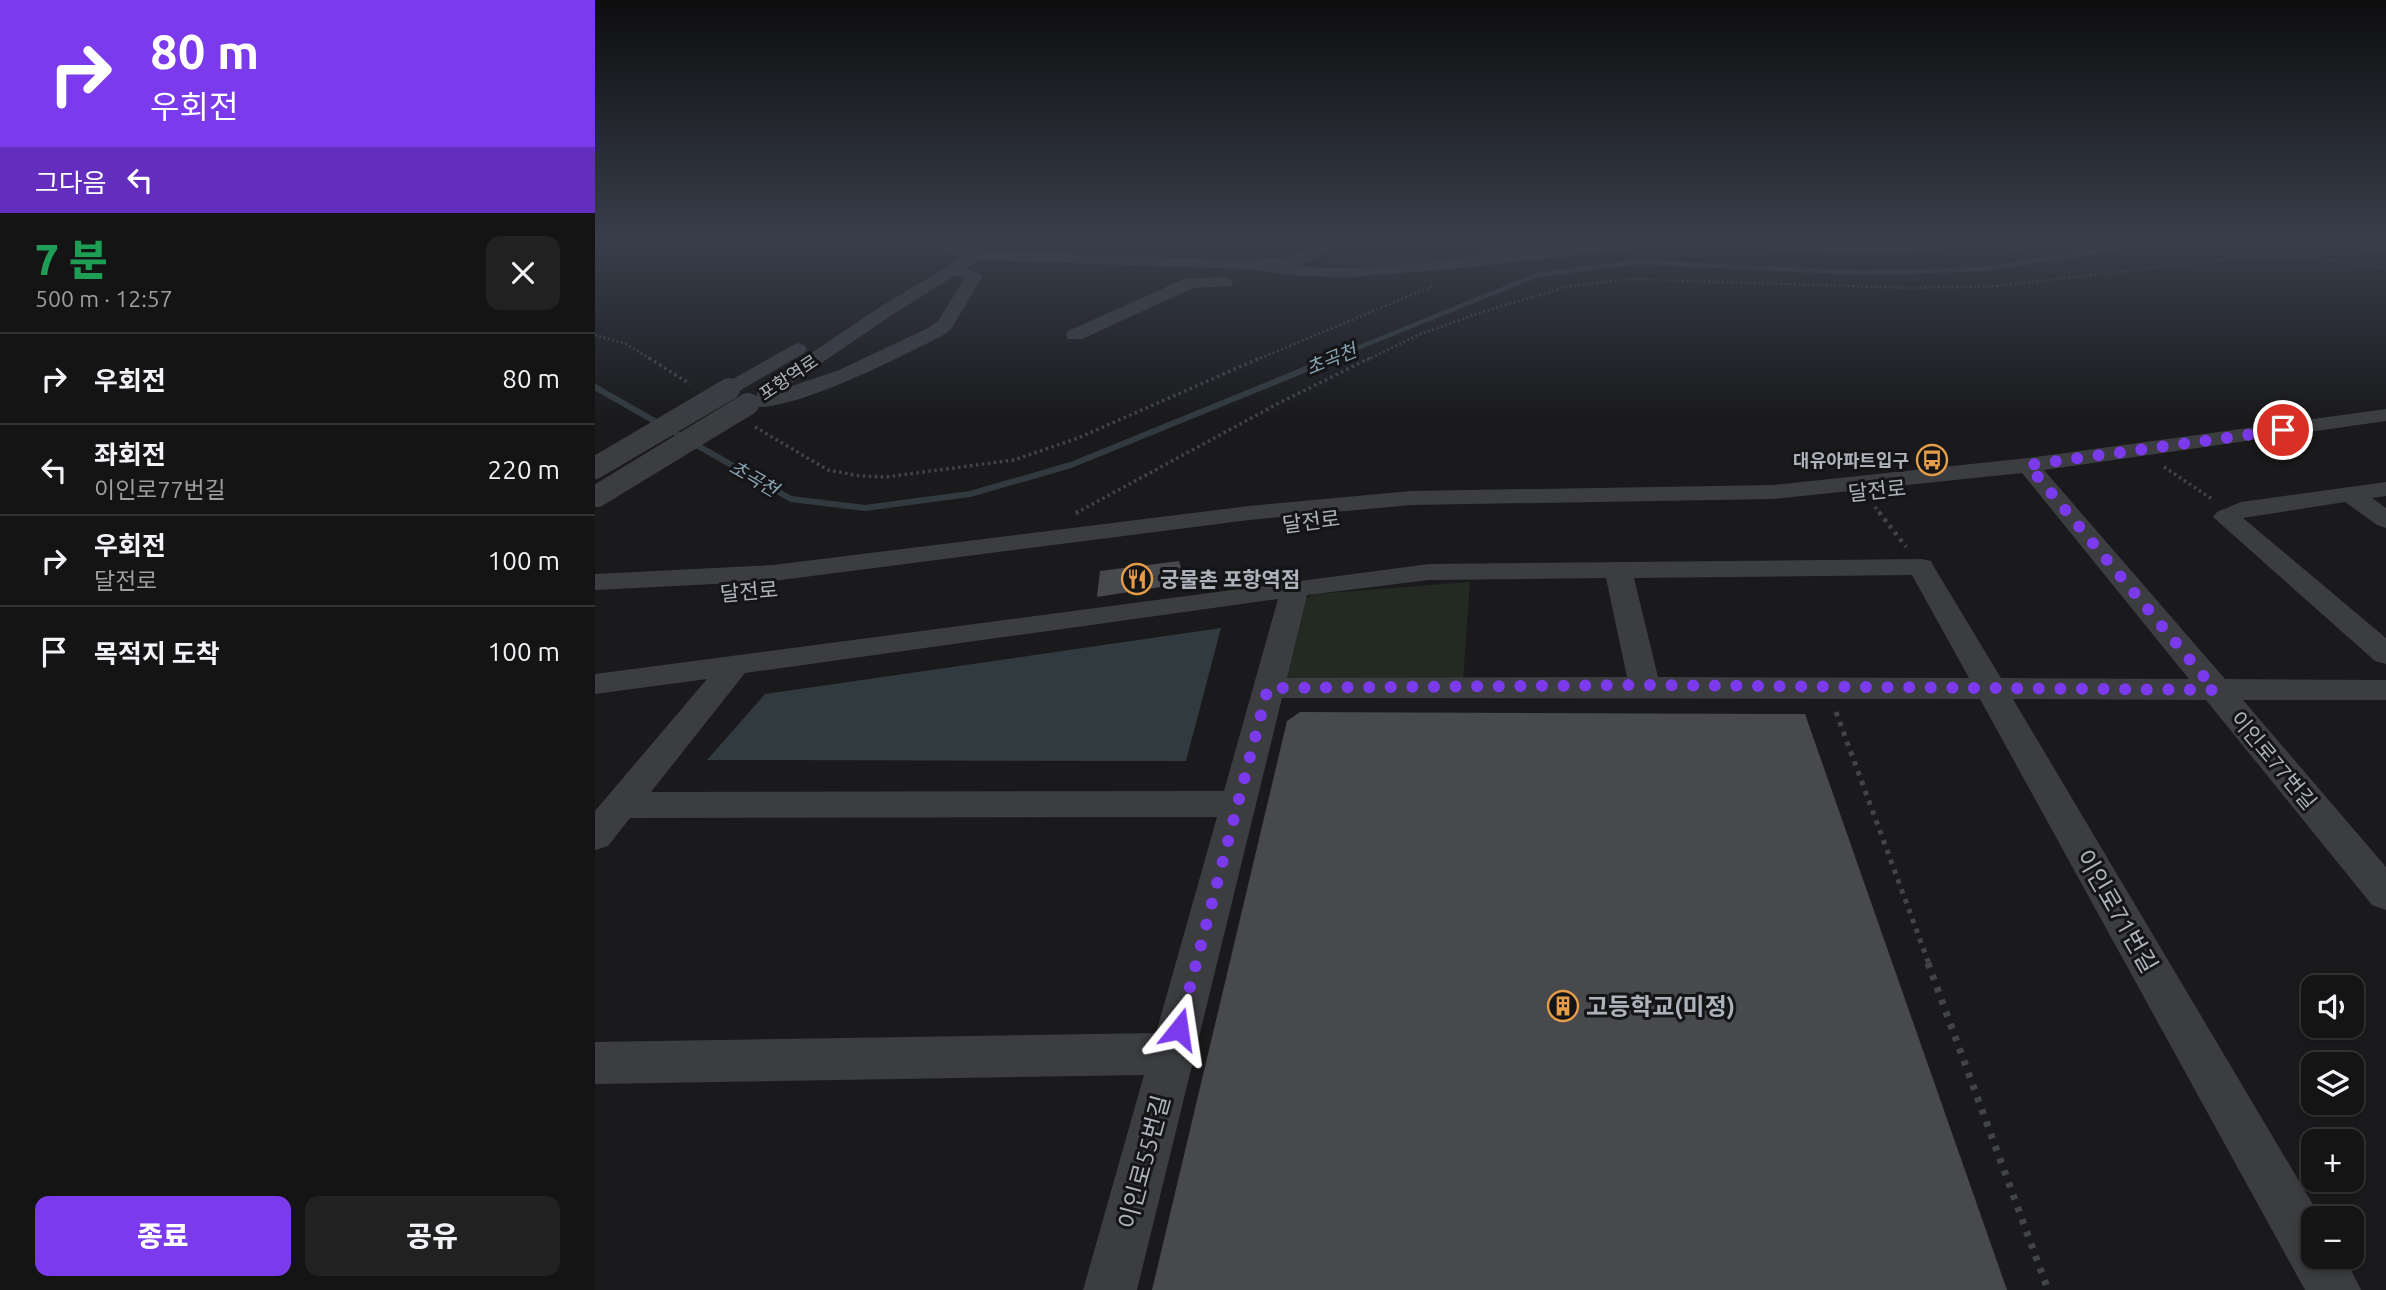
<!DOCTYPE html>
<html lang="ko">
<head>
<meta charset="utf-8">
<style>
	:root { --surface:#141415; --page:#212122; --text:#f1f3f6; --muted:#9d9ea0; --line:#333334; --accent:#7c3aed }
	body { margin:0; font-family:Ubuntu,"Noto Sans KR",sans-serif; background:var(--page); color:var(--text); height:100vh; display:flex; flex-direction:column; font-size:26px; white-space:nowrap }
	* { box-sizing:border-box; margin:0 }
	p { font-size:23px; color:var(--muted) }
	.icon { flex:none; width:38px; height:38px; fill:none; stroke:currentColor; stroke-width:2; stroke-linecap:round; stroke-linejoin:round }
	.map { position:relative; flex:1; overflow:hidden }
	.side { display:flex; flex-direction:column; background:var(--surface); width:595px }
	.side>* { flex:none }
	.top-card { background:#7c3aed; color:#fff; overflow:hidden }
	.controls { position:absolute; left:1706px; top:975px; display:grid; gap:14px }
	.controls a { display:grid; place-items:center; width:63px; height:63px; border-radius:14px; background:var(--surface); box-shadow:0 4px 10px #0003,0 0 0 2px var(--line); font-size:35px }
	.pin { position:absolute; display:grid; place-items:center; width:60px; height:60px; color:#fff; margin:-30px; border:4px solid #fff; border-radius:50%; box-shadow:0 2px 7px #0007 }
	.me { position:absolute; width:77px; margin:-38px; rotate:15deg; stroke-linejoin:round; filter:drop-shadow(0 0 5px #0008) }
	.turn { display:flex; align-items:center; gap:24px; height:147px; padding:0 35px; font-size:32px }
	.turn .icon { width:91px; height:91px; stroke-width:2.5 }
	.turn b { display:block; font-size:49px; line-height:60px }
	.then { display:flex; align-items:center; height:66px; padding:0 35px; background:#0003; gap:14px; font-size:26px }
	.round { display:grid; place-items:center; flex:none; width:74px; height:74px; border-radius:14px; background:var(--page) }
	.head { display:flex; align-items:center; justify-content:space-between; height:119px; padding:0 35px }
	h1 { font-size:42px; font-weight:800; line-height:52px; color:#1e9e55 }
	.primary-button { display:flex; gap:14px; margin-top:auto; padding:14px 35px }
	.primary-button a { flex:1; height:80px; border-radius:14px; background:var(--accent); color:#fff; font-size:28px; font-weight:800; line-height:80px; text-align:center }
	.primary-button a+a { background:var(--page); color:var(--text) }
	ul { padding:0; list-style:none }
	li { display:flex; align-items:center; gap:21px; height:91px; padding:0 35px; border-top:2px solid var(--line) }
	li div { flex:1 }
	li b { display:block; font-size:26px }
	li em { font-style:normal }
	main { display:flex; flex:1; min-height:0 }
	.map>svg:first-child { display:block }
	.built { fill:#262629 }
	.green { fill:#222a22 }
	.water { fill:#313b3f }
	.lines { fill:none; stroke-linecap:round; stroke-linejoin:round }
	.stream-far1 { stroke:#313b3f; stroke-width:4.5 }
	.stream { stroke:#313b3f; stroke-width:6 }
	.building { fill:#47494c }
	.path-far4 { stroke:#414448; stroke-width:2.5; stroke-dasharray:2 2.5; stroke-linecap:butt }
	.path-far3 { stroke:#414448; stroke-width:3.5; stroke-dasharray:2.5 3.5; stroke-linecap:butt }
	.path-far2 { stroke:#414448; stroke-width:4.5; stroke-dasharray:3.5 5; stroke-linecap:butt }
	.path-far1 { stroke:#414448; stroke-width:5; stroke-dasharray:4.5 6; stroke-linecap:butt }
	.path { stroke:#414448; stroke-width:7; stroke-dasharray:5 8; stroke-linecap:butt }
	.minor { fill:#3b3d41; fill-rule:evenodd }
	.minor-bridge { stroke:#3b3d41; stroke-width:22 }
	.route { stroke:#7c3aed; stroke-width:12; stroke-dasharray:0 21.6 }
	.labels { text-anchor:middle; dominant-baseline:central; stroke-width:6; stroke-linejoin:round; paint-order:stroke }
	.far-street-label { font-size:18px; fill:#aeb3bb; stroke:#151517 }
	.far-poi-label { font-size:18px; font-weight:bold; fill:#aeb3bb; stroke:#151517; text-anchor:end }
	.far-water-label { font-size:19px; font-style:italic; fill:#88a4b2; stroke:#151517 }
	.street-label { font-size:21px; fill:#aeb3bb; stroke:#151517 }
	.poi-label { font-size:21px; font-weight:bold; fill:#aeb3bb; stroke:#151517; text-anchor:start }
	.near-street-label { font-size:24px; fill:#aeb3bb; stroke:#151517 }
	.near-poi-label { font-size:24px; font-weight:bold; fill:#aeb3bb; stroke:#151517; text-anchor:start }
</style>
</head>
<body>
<main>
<section class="side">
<div class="top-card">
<div class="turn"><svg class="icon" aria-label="right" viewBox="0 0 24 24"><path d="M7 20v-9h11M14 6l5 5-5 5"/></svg><div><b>80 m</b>우회전</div></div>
<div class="then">그다음<svg class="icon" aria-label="left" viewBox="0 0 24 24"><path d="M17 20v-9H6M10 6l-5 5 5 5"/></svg></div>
</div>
<div class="head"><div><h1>7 분</h1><p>500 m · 12:57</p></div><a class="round"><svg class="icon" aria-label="close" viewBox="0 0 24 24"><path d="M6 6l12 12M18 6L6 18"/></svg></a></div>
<ul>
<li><svg class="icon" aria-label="right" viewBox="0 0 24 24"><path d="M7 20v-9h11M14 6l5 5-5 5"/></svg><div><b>우회전</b></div><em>80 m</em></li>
<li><svg class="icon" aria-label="left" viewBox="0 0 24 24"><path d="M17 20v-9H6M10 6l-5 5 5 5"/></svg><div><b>좌회전</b><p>이인로77번길</p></div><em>220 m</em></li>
<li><svg class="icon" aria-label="right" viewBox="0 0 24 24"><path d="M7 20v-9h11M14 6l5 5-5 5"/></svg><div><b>우회전</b><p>달전로</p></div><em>100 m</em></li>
<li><svg class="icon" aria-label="arrive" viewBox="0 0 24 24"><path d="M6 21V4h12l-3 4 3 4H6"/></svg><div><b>목적지 도착</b></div><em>100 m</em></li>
</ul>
<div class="primary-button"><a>종료</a><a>공유</a></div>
</section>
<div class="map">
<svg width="1791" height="1290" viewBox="0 0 1791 1290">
	<rect width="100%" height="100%" fill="#1a1a1c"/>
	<path class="built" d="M735 240H1334L1285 246 1059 241 796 268 733 264 737 242Z"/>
	<path class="green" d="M875 582 868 680H698L685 671 703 602 720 594Z"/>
	<path class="water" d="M626 628 591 761 112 760 170 694Z"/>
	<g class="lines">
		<path class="stream-far1" d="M1666 240 1752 244 1791 250
			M733 360 942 275 1042 262 1270 273 1391 269 1536 245 1635 240"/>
		<path class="stream" d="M0 387 196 499 270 508 375 494 476 465 738 358"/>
	</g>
	<path class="building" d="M584 561 591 583 502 597 505 571Z
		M705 712 1210 714 1412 1290H557L692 721Z"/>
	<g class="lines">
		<path class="path-far4" d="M1765 240 1791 243
			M1396 253 1491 240
			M0 335 31 344 57 360
			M661 360 838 286
			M772 360 823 335 884 313 971 287 1030 279 1317 288 1404 286 1640 258 1725 259 1791 268"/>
		<path class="path-far3" d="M54 358 95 384
			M160 427 233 470 265 476 291 477 419 460 483 438 665 358
			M1569 467 1617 499
			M1280 507 1285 513
			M481 513 684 403 775 358"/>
		<path class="path-far2" d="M1284 512 1311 547
			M481 513 483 512"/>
		<path class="path-far1" d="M1241 712 1334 964"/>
		<path class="path" d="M1333 963 1453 1290"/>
		<path class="minor" d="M337 240C355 240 367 247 384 250L642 260 694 257 720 246 715 240H731L737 247C727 258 714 261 701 266 805 275 908 248 1012 240 1102 234 1193 243 1283 245 1318 246 1353 240 1389 240L1381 245 1286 255 1114 245 1058 246 856 269 755 277 704 276 651 269 383 260 372 268 388 276 356 329 347 336C306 356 191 417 149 406L146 402 149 398 163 395 161 392 164 388 288 305 368 257 355 254ZM361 275 370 278 343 321 333 328 244 370 188 389 300 313Z
			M630 277 638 282 636 286 598 288 487 339H473L471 335 473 331 589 279Z
			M202 343 209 345 212 349 209 353 141 393H127L124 389 127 385Z
			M1791 409V421L1449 470 1630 679 1791 680V700H1648L1791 867V910L1777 905 1611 700 1418 699 1726 1218H1718V1256H1749L1766 1290H1710L1385 699 687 698 542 1290H488L549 1075 0 1084V1042L561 1033 622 817 35 818 13 846 0 850V811L112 679 0 694V674L834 564 1326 559 1336 561 1339 567 1406 678 1594 679 1427 473 1178 499 816 505 654 520 178 581 0 590V574L178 565 654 506 816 491 1178 485 1433 458ZM1317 575 1374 678 1063 677 1039 578ZM1011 578 1032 677 692 678 712 595 834 580ZM683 599 629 791 56 792 150 673Z
			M1791 482V496L1777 498 1791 508V528L1782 525 1750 502 1648 518 1791 638V664L1780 661 1618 517 1622 512 1646 502Z"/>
		<path class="minor-bridge" d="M0 468 134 389
			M2 496 153 404"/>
	</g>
	<linearGradient id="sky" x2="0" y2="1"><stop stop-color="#0e0e0f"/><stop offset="0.57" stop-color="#383e4b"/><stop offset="1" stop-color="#383e4b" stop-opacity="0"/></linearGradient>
	<rect width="1791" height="421" fill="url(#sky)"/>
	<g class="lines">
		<path class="route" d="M584 1029 673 688 1049 685 1620 690 1433 465 1688 430"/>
	</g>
	<defs>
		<g id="bus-ring" transform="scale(1.575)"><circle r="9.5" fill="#151517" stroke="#e59d49" stroke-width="1.5"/><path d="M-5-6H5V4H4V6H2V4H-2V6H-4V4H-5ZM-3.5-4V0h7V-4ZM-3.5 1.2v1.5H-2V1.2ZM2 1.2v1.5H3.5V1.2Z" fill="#e59d49"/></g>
		<g id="restaurant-ring" transform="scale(1.575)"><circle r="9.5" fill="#151517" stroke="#e59d49" stroke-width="1.5"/><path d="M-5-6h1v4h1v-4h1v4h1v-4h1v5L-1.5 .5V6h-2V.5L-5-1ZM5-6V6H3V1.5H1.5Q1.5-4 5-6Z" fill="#e59d49"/></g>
		<g id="building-ring" transform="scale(1.575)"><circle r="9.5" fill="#151517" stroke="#e59d49" stroke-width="1.5"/><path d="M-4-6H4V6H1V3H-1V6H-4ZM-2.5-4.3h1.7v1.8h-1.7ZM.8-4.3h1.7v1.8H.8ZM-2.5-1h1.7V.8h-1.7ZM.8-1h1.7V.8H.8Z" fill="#e59d49"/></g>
	</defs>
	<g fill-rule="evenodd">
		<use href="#bus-ring" x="1337" y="460"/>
		<use href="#restaurant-ring" x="542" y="579"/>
		<use href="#building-ring" x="968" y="1006"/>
	</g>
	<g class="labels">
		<g class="far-street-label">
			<text transform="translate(193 377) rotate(-34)">포항역로</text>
		</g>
		<g class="far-poi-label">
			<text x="1314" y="460">대유아파트입구</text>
		</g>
		<g class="far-water-label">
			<text transform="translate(736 359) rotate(-22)">초곡천</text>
			<text transform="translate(159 478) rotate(30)">초곡천</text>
		</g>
		<g class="street-label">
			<text transform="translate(1282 490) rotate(-6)">달전로</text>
			<text transform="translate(716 521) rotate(-7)">달전로</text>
			<text transform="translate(154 591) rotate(-5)">달전로</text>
			<text transform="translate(1679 760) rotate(50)">이인로77번길</text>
		</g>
		<g class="poi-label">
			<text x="565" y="579">궁물촌 포항역점</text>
		</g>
		<g class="near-street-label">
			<text transform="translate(1522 911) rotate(60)">이인로71번길</text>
			<text transform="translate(549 1162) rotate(-75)">이인로55번길</text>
		</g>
		<g class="near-poi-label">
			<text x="991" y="1006">고등학교(미정)</text>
		</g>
	</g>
</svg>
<div class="controls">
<a><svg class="icon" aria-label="sound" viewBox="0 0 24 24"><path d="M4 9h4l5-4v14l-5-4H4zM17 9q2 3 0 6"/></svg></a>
<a><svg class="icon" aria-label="layers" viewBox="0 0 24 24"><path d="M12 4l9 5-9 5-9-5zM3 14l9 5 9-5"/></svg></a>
<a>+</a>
<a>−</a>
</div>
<div class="pin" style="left:1688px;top:430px;background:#d93025"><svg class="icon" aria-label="arrive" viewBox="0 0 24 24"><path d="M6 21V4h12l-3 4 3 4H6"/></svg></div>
<svg class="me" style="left:584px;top:1029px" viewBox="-20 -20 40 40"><path d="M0-17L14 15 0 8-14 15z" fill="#7c3aed" stroke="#fff" stroke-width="4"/></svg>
</div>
</main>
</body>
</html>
